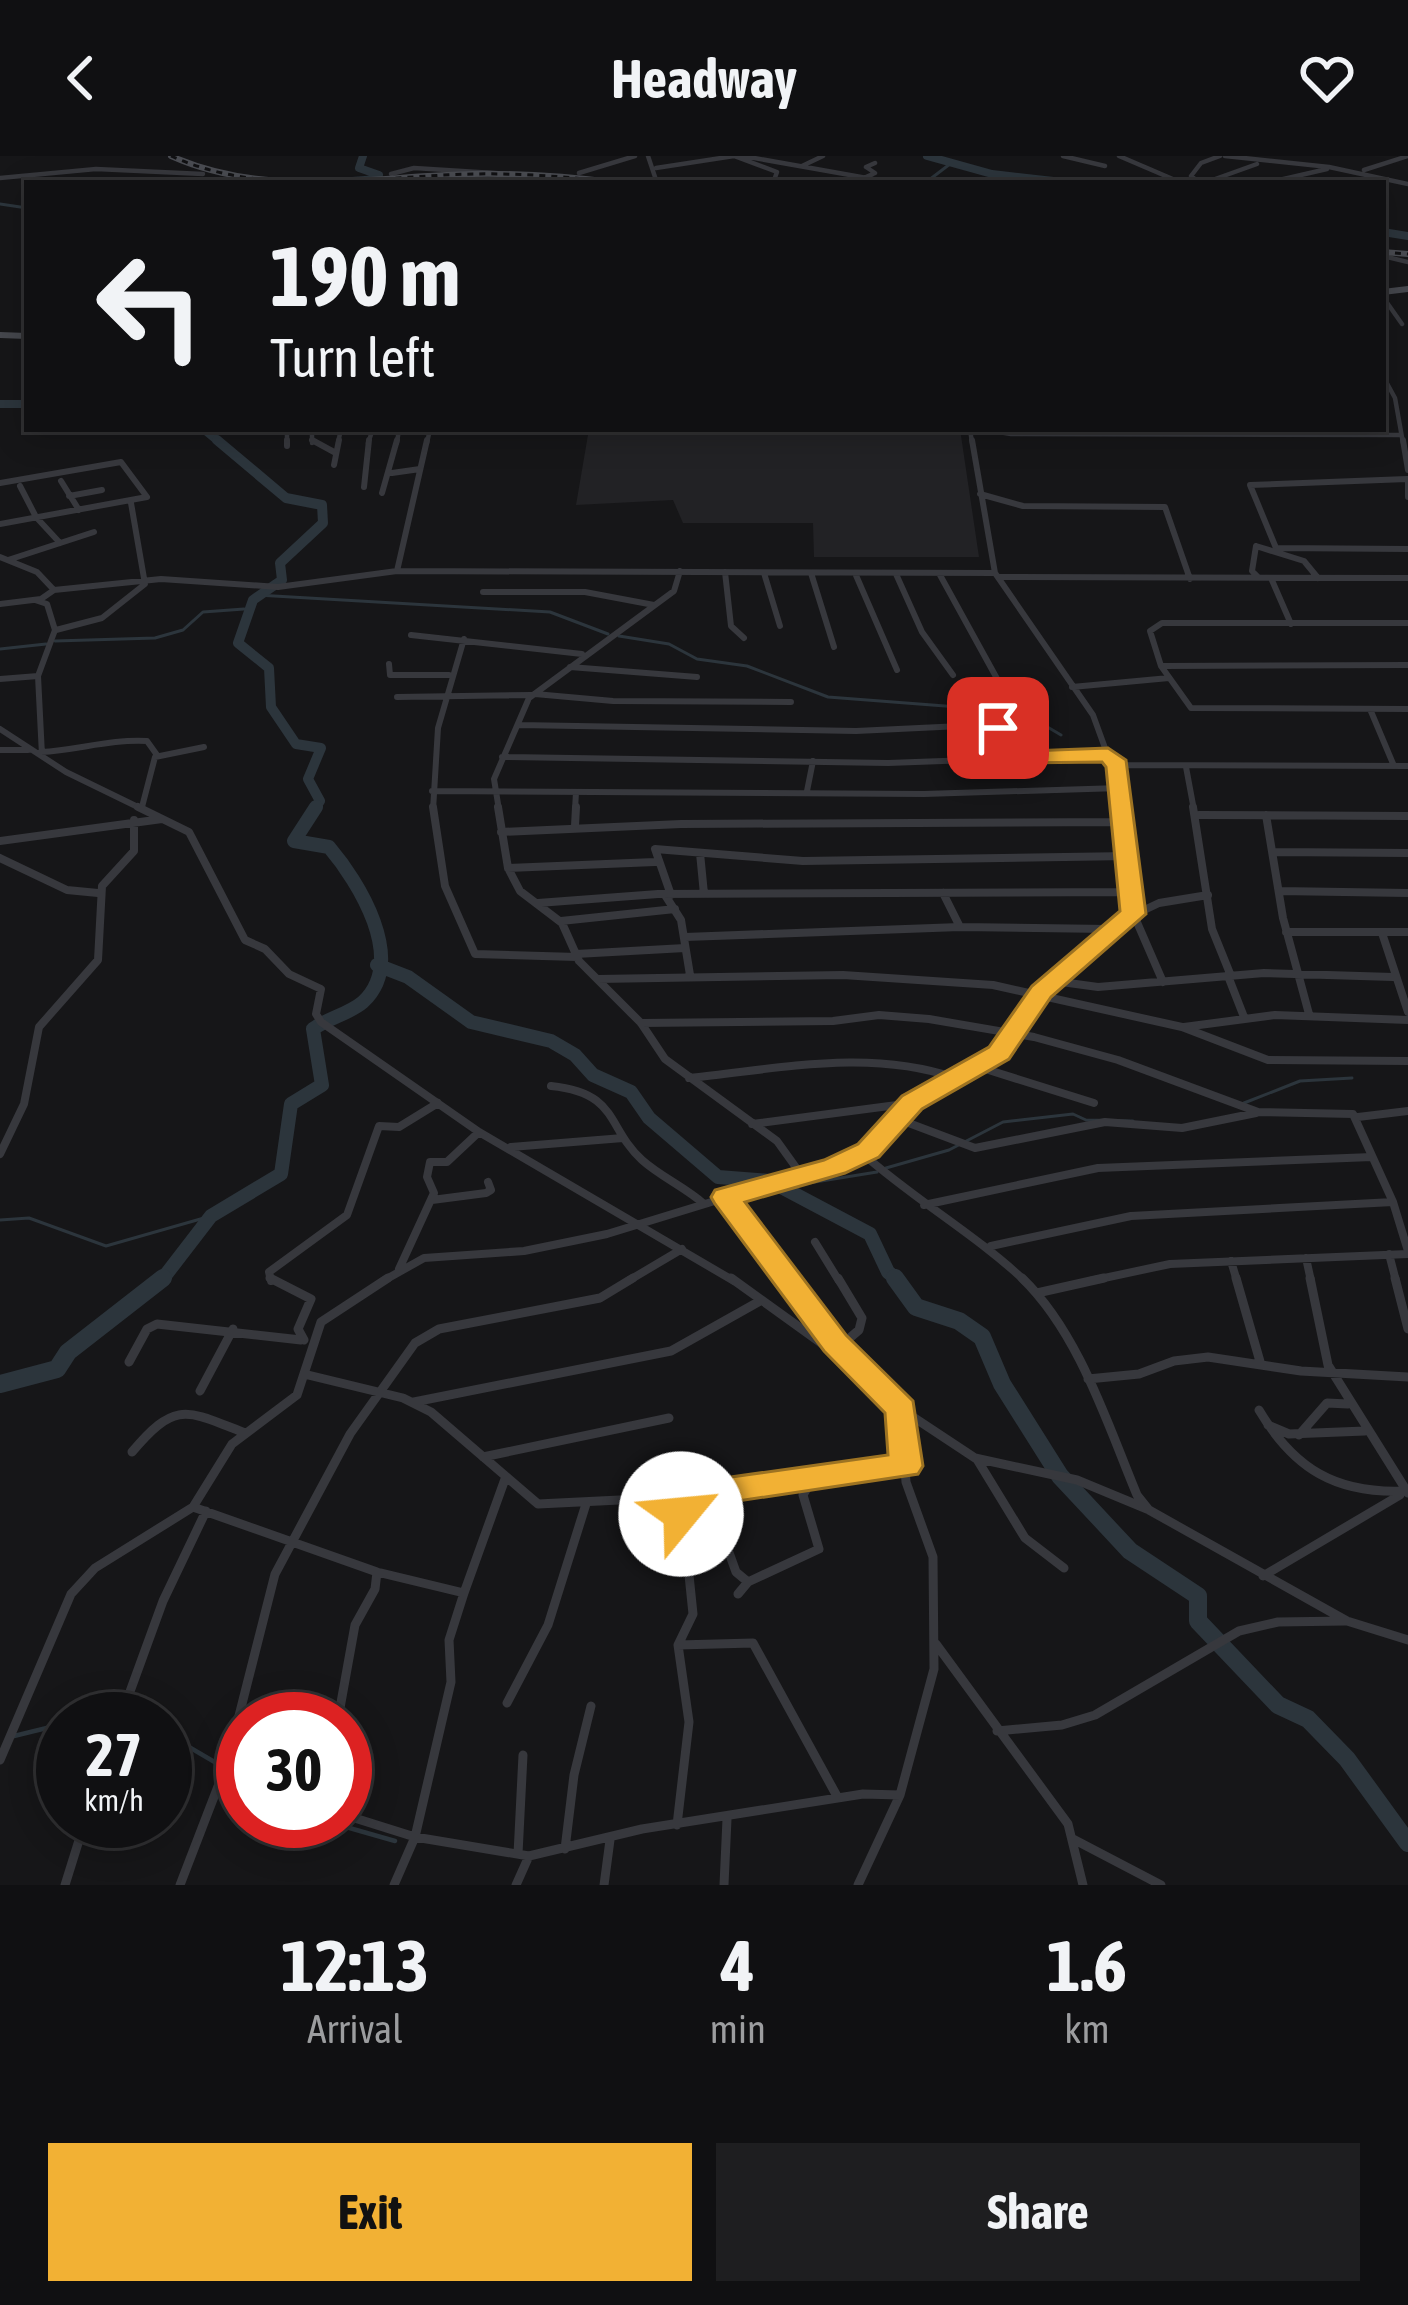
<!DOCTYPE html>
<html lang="en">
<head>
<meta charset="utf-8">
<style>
	:root { --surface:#101012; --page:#1e1e20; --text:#f1f3f6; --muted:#9c9d9f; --line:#303032; --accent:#f2b134 }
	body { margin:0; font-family:"Asap Condensed",sans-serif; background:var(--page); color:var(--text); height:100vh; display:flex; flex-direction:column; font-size:45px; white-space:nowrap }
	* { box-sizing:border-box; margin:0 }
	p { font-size:39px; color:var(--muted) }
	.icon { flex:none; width:66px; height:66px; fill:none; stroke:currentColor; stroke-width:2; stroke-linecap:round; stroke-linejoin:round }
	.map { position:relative; height:1729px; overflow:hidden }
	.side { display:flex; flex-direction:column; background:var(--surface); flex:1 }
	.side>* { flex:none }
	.hud { position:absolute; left:24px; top:24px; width:1362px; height:252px; border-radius:0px; box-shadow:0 6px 30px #0003,0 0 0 3px var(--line); background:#101012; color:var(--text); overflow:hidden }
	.speed { position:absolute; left:36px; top:1536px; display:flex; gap:24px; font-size:60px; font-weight:700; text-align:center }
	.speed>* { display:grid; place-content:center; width:156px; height:156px; border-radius:50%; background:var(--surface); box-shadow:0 6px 30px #0003,0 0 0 3px var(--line); line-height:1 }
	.speed small { font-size:30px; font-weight:400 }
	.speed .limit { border:18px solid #d22; background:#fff; color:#111 }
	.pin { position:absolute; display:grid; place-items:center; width:102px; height:102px; color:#fff; margin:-51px; border-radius:24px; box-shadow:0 6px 18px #0006 }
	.me { position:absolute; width:132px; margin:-66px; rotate:62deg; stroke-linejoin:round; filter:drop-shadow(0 0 9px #0008) }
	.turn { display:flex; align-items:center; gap:42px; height:252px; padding:0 48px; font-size:54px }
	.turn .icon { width:156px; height:156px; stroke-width:2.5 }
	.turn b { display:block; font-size:84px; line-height:102px }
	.eta { display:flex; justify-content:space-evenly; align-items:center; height:204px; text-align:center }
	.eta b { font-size:72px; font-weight:700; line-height:84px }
	.cta { display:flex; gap:24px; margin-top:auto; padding:24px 48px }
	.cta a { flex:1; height:138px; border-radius:0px; background:var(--accent); color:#111; font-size:48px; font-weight:700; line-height:138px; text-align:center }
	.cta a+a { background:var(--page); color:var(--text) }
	header { display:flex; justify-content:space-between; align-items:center; height:156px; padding:0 48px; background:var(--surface); font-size:54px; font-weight:700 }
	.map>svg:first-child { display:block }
	.built { fill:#222225 }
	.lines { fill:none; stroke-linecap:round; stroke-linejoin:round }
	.stream-far1 { stroke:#2c353c; stroke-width:3 }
	.stream { stroke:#2c353c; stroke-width:4.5 }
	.river-far3 { stroke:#2c353c; stroke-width:8 }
	.river-far2 { stroke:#2c353c; stroke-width:10 }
	.river-far1 { stroke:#2c353c; stroke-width:14 }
	.river { stroke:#2c353c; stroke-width:18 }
	.street-far3 { stroke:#37383d; stroke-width:4.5 }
	.street-far2 { stroke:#37383d; stroke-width:6 }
	.street-far1 { stroke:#37383d; stroke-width:8 }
	.street { stroke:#37383d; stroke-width:9 }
	.secondary { stroke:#45474d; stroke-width:6 }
	.rail-casing { stroke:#4a4c52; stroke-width:6 }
	.rail { stroke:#111113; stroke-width:3; stroke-dasharray:6; stroke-linecap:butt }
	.route { fill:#f2b134; stroke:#9d7322; stroke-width:3 }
</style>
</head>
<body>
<header><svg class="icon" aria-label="back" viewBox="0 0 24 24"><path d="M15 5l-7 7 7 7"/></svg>Headway<svg class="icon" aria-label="heart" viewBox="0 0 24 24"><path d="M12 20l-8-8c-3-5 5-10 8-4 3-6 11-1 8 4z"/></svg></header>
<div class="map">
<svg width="1408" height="1729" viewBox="0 0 1408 1729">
	<rect width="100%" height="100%" fill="#161618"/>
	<path class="built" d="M589 273H960L979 401H814L813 367H683L673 344 576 349Z"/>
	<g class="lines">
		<path class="stream-far1" d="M925 27 950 8 940 4
			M0 48 27 52
			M257 439 550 456 608 478
			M619 480 669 488 697 503 747 510 828 541 971 552 1039 566 1061 579
			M55 485 155 482 183 474 203 456 244 453
			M0 493 46 488
			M1244 947 1300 925 1352 922
			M886 1012 949 994 1003 966 1073 958 1086 964 1133 965
			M778 1032 877 1016
			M0 1064 29 1062 106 1090 211 1060"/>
		<path class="stream" d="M81 1563H96
			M165 1577 218 1608
			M14 1580 63 1568
			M229 1614 243 1620
			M325 1665 395 1685"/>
		<path class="river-far3" d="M363 0 359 12 379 19
			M927 0 992 18 1071 27
			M326 27 378 23
			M1383 76 1408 80
			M0 248H27
			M203 273 220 287"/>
		<path class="river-far2" d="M217 284 286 342 322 349 323 367 280 407 282 424 253 444 238 487 269 512 271 551 296 588 321 592 308 623 320 645 314 654"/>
		<path class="river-far1" d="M377 809 408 821 471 866 551 885 575 899 593 919 631 936 649 962 718 1021 770 1025 870 1078 888 1116 899 1125
			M161 1125 211 1060 281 1018 291 948 322 929 313 873C328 862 349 858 363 846 408 804 358 725 329 691L294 685 316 651"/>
		<path class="river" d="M895 1122 916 1151 959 1165 982 1181 1002 1228 1060 1320 1130 1395 1198 1440V1465L1278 1549 1308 1563 1347 1603 1408 1687
			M0 1228 57 1213 68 1196 163 1122"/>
		<path class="street-far3" d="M648 0 657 27
			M734 0 777 16 773 27
			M743 0 895 27
			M1063 0 1105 10
			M1119 0 1182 27
			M1225 0 1329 11 1408 28
			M802 10 823 0
			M656 12 734 0
			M1364 14 1408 0
			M579 17 635 0
			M391 18 414 12 650 27
			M866 21 875 17 866 11 875 7
			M0 22 96 13 203 18
			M1200 27 1191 20 1201 7 1220 0
			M1204 27 1257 8
			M1266 27 1327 13
			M1383 85V92
			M1383 100 1408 106
			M1383 141 1402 168
			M1383 220 1395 242 1403 287
			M287 273V287
			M970 273 972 287
			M980 273 1011 278 1401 279
			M312 274 340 276
			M312 275V287
			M338 287 341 273
			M368 287 373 273
			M397 287 399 273
			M427 287 430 273"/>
		<path class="street-far2" d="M287 284V290
			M312 284 334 296
			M427 284 397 415 995 417
			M972 284 995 417 1093 559 1109 603 1118 609 1123 654
			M1403 284 1408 314
			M334 309 339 284
			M392 317 420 313
			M1407 323 1250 329 1276 392 1408 393
			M1408 323V341
			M61 325 79 354
			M0 327 121 306 147 341 0 368
			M20 330 36 361 60 387
			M364 331 369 284
			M382 337 397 284
			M980 338 1023 350 1165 351 1190 423
			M69 340 102 334
			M1256 390 1304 405 1318 422
			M1256 390 1252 415 1258 421
			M0 401 37 416 54 434 41 443 0 448
			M8 404 94 376
			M725 416 731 470 744 482
			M764 417 780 470
			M811 417 834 491
			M855 417 897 514
			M896 418 922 476 953 519
			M940 419 1017 559
			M998 421 1408 422
			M1271 422 1291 468
			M54 434 161 423 278 431 397 415
			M483 436H585L654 449
			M35 444 47 448 55 474 38 520 42 599
			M1408 467H1162L1150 475 1161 510 1191 552 1408 553
			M56 474 102 462 145 428 131 347
			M411 479 582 498
			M389 508 390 519H449
			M1163 510 1408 509
			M570 511 697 521
			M0 523 38 520
			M1072 531 1169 522
			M535 538 613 545 791 546
			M397 541 531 539
			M1370 553 1394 610
			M519 569 856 575 982 569 1002 574 1022 601
			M0 573 66 616 144 654
			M0 594H28
			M41 596C78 594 110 583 147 585L157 599
			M502 601 888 607 1107 599
			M1118 609 1408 610
			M1186 611 1194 654
			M432 635 924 638 1120 632
			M807 635 813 605
			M142 651 155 601 204 591
			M433 654 438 572 464 483
			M499 654 494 623 529 542 674 435 680 415
			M575 654 576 636"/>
		<path class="street-far1" d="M138 651 189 676 245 784 265 793 289 818 321 833 316 858 321 866 479 976 734 1125
			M433 651 445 730 475 798 577 801
			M498 651 508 712 520 735 562 767 579 805 641 867 665 903 777 985 800 1017
			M1122 651 1133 757 1163 826
			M1193 651 1212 773 1231 820
			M1199 659 1408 660
			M1266 659 1283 762 1309 858
			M575 670 576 651
			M501 676 681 668 1122 666
			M0 685 162 663
			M1274 696 1408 697
			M700 697 704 738
			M0 702 67 734 98 737
			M508 712 655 706
			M1279 735 1408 737
			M943 737 960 771
			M665 739 681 764 690 819
			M671 739 655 693 803 705 1129 700
			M538 747 658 738 1130 736
			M561 765 675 753
			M1286 776H1408
			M1382 777 1408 856
			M685 781 960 771 1109 773
			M576 798 685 792
			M1228 820 1244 861
			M598 823 843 819 993 829 1182 871 1268 904 1408 905
			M1054 825 1098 831 1264 817 1393 821
			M641 867 833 865 879 859 929 863 1034 881 1118 904 1258 956 1353 958 1393 1046 1408 1095
			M1184 871 1275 859 1408 864
			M979 911 1094 947
			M689 922C780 913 867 892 956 922
			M551 930C619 937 606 971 642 1004 661 1021 685 1031 704 1048
			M1358 961 1408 955
			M898 963 975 992 1105 966 1182 972 1256 957
			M752 968 912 947
			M511 991 623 982
			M0 998 24 948 39 871 98 804 102 730 134 695V664
			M863 998C915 1044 975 1078 1025 1125
			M726 1041 790 1125
			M432 1044 486 1037 491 1034 488 1026
			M924 1049 1098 1012 1372 1001
			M815 1086 839 1125
			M991 1090 1131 1060 1393 1046
			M1389 1098 1396 1125
			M1306 1102 1311 1125
			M1231 1105 1237 1125
			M399 1113 434 1037 427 1021 430 1006H447L479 976
			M271 1125 269 1116 347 1059 379 970 399 971 438 947
			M383 1125 424 1102 524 1095 607 1078 855 1002 874 991 933 931 999 897 1041 836 1119 766 1159 747 1208 739
			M628 1125 682 1093
			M1090 1125 1170 1108 1408 1098"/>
		<path class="street" d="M270 1122 311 1143 298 1173 304 1184
			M731 1122 867 1220 901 1253 906 1326 933 1401 934 1513 900 1639 858 1729
			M787 1122 851 1207
			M838 1122 862 1162 859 1174 845 1186 853 1201
			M1022 1122C1079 1177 1107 1267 1137 1339L1149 1354 1347 1465 1408 1484
			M1236 1122 1261 1209
			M1310 1122 1328 1209 1408 1337
			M1395 1122 1408 1173
			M1037 1137 1104 1122
			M129 1206 147 1173 157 1168 301 1184
			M308 1219 403 1242 431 1256 538 1348 681 1341 906 1309
			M1088 1223 1139 1218 1174 1205 1208 1201 1301 1215 1408 1221
			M200 1235 233 1173
			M414 1246 671 1195 760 1145
			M1259 1254C1294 1313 1336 1338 1405 1335
			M904 1255 975 1302 1077 1324 1147 1353
			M1268 1269 1289 1278 1365 1275
			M1299 1279 1327 1247 1348 1248
			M132 1296C176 1244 186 1254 245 1277
			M483 1301 669 1262
			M978 1305 1025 1382 1064 1412
			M650 1346 722 1377 736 1416 748 1426
			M193 1351 377 1416 464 1437 449 1484 451 1526 415 1681 394 1729
			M1263 1420 1400 1339
			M464 1437 505 1323
			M738 1438 748 1426 819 1393 803 1339 812 1324
			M936 1488 1068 1668 1083 1729
			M678 1489 753 1487 838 1642
			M507 1547 548 1469 586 1348
			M120 1563 163 1445 206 1355
			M338 1563 355 1469 375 1433 377 1416
			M997 1575 1062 1569 1095 1559 1239 1475 1278 1466 1345 1465
			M0 1604 71 1438 95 1412 193 1351 232 1288 297 1239 321 1166 388 1122
			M345 1659 415 1681 529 1700 642 1673 863 1638 900 1639
			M677 1669 689 1566 678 1489 693 1458 681 1341
			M1073 1683 1161 1729
			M565 1693 574 1619 591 1550
			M518 1698 523 1599
			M65 1729 85 1665
			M180 1729 227 1607 275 1418 350 1278 415 1187 439 1173 600 1142 633 1122
			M516 1729 529 1700
			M604 1729 610 1684
			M724 1729 727 1663"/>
		<path class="secondary" d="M1383 136 1408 133
			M0 179 27 180"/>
		<g class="rail-casing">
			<path id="rail" d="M171 0C267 43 372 20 473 18 522 17 572 21 621 27
				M1383 96 1408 98"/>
		</g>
		<use href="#rail" class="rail"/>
	</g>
	<path class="route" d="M990 567H1007L1029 595 1108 592 1126 604 1146 758 1051 841 1009 903 922 953 879 1001 845 1017 745 1046 846 1179 913 1245 923 1310 918 1318 698 1351 693 1367H669L664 1341 669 1332 681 1328 888 1299 885 1257 824 1195 715 1048 711 1041 715 1034 824 1004 858 988 902 940 989 891 1032 830 1120 755 1106 611 1102 606 1014 607 987 572Z"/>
</svg>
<div class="speed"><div>27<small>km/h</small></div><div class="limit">30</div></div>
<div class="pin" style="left:998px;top:572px;background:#d93025"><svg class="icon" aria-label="arrive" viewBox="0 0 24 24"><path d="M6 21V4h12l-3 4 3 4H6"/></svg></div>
<svg class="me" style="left:681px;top:1358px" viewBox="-20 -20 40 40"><circle r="19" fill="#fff"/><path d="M0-13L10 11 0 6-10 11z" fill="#f2b134"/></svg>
<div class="hud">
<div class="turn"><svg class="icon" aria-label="left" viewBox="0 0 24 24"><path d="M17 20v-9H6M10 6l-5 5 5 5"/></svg><div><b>190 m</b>Turn left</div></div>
</div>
</div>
<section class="side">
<div class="eta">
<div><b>12:13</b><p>Arrival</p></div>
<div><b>4</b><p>min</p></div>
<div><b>1.6</b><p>km</p></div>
</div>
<div class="cta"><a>Exit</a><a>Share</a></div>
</section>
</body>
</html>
